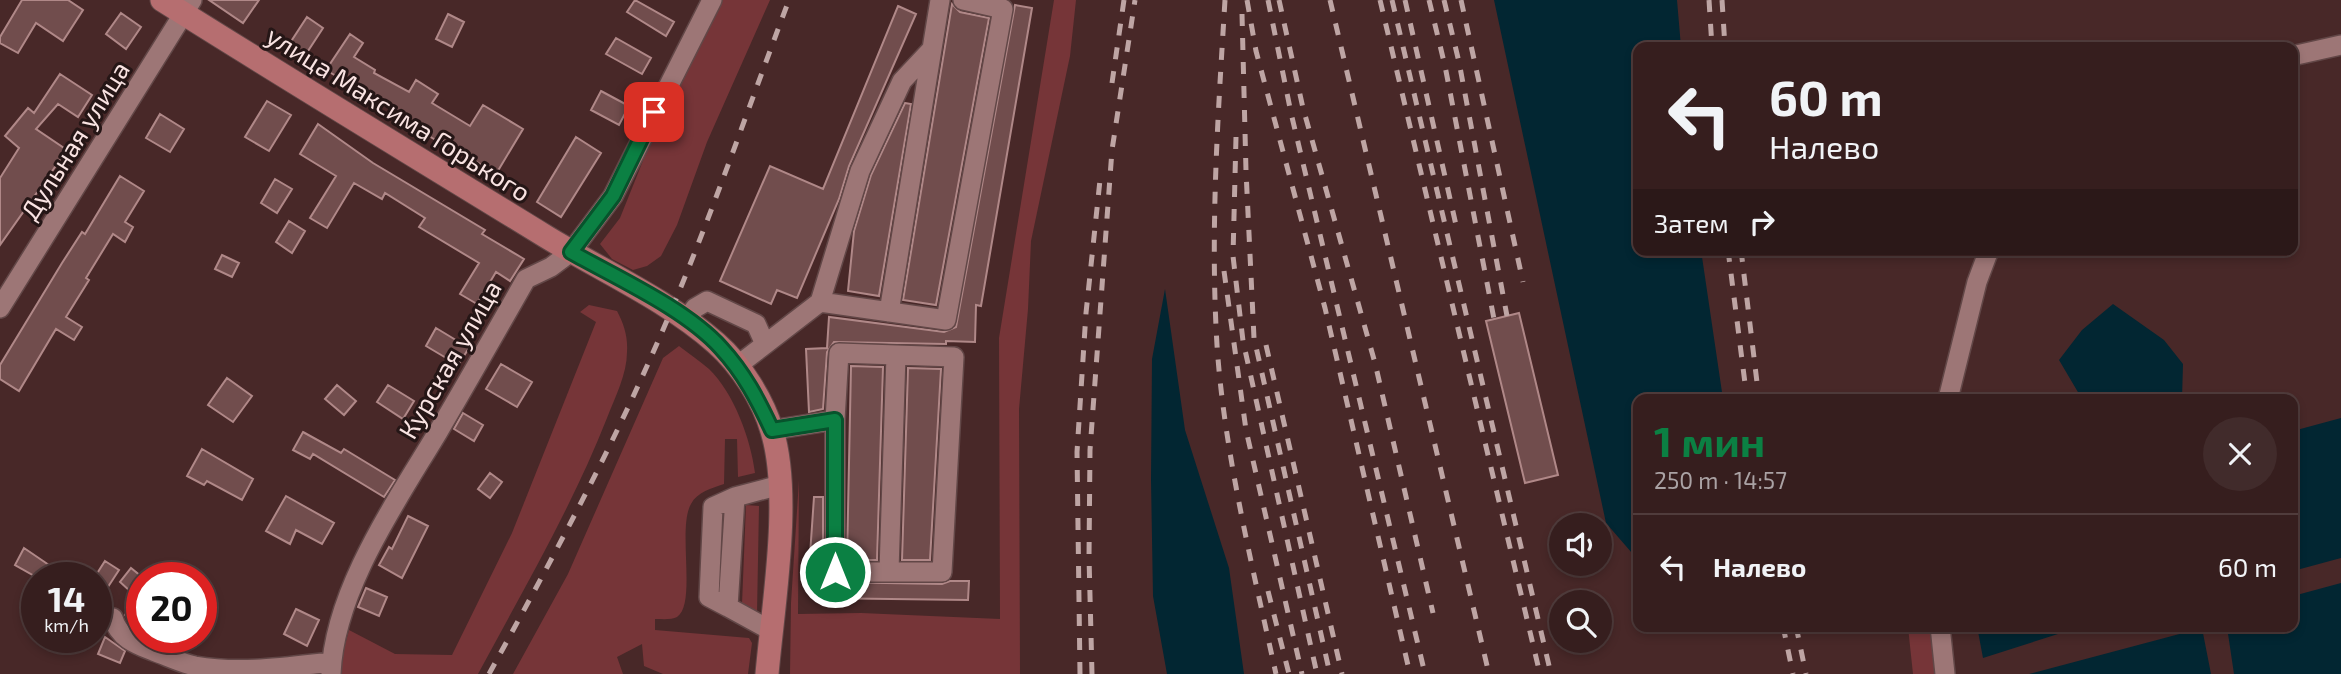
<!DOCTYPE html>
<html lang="ru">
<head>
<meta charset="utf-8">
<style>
	:root { --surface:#361e1e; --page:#412b2b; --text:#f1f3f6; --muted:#aaa2a4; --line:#503c3c; --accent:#0b8043 }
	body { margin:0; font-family:"Exo 2",sans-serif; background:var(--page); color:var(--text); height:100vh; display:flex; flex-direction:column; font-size:26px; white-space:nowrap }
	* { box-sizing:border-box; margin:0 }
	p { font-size:23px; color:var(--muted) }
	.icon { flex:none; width:38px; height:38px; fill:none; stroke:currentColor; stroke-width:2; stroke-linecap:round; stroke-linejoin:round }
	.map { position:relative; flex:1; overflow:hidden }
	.sheet { position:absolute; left:1633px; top:394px; width:665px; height:238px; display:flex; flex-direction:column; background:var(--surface); border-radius:14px; box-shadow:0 4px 10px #0003,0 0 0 2px var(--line) }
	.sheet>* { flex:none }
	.guide { position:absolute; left:1633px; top:42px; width:665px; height:214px; border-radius:14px; box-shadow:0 4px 10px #0003,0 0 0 2px var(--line); background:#361e1e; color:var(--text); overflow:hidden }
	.fabs { position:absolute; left:1549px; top:513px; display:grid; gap:14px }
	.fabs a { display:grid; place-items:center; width:63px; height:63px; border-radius:50%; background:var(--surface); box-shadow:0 4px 10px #0003,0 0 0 2px var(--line); font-size:35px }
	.speed { position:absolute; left:21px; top:562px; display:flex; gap:14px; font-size:35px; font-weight:700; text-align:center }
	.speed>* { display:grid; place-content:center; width:91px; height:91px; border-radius:50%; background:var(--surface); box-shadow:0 4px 10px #0003,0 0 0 2px var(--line); line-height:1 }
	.speed small { font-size:18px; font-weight:400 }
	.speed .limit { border:10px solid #d22; background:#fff; color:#111 }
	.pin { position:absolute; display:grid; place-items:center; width:60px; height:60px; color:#fff; margin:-30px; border-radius:14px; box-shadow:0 4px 10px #0006 }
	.me { position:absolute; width:77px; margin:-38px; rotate:0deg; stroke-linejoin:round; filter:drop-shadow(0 0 5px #0008) }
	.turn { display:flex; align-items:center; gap:24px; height:147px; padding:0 21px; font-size:32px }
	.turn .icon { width:91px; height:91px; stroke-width:2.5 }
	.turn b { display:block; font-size:49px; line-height:60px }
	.then { display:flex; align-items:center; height:66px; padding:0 21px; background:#0003; gap:14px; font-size:26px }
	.round { display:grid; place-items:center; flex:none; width:74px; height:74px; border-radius:37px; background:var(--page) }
	.head { display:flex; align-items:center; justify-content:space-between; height:119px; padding:0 21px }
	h1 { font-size:42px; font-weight:700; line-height:52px; color:var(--accent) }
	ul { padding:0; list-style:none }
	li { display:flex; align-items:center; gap:21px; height:105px; padding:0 21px; border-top:2px solid var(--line) }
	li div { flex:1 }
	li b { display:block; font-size:26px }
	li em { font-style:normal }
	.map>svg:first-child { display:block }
	.green { fill:#763538 }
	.water { fill:#022632 }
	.building { fill:#714d4d; stroke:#b08888; stroke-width:2 }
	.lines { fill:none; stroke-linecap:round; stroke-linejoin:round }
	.minor-casing { stroke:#624747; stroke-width:22 }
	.major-casing { stroke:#624747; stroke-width:25 }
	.minor { stroke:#9d7676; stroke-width:19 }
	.major { stroke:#b66e70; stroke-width:23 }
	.rail { stroke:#bea5a4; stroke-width:5; stroke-dasharray:12 12; stroke-linecap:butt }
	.route-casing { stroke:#07532c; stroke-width:18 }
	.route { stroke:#0b8043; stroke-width:12 }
	.labels { text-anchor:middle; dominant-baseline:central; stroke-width:6; stroke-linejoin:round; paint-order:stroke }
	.street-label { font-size:26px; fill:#f9e3e2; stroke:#251616 }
</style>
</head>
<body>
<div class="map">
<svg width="2341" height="674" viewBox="0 0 2341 674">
	<rect width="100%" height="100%" fill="#482828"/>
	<path class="green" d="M721 0H770L707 142 677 225 661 256 647 266 633 270 612 259 600 244 620 218 661 116Z
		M1054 0H1076L1070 56 1031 241 1028 309 1019 409 1020 674H790L791 603 799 480 798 614 861 613 1000 619 999 338Z
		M589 305 617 311C624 324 628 337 627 352 627 374 615 397 607 418 572 507 523 590 478 674H342L340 664 349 630 395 654 452 655 512 533 596 322 580 312Z
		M679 346C689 354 700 361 709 369 734 393 751 440 755 473L738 477 737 439H725L724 484C712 488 697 492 691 504 677 528 697 604 677 617 672 620 662 619 655 619V630L749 638 752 643 748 674H663L644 666 642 644 617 657 623 674H513L568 574 663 358Z
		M746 505 759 506 757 614 742 604Z
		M1908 627H1931L1937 674H1913Z"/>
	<path class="water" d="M1494 0H1677L1681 47H1638V250H1701L1723 399H1638V560L1606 523Z
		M1165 289 1185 430 1229 568 1244 674H1167L1153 596 1151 480 1152 359Z
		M2113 304 2164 340 2183 364 2182 399H2082L2059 360 2082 330Z
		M2341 418V558L2293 571V431Z
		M2341 583V674H2234L2227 627 2292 626 2293 596Z
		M1977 626H2080V627L1983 658Z
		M2202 628 2211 674H2029Z"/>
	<path class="building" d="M22 0H68L83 10 63 41 36 23 18 53 0 43V37Z
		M209 0H259L243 23Z
		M635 0 674 22 666 36 627 12Z
		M952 4 960 12 989 18 936 305 903 300Z
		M1015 5 1032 8 981 306 976 305 975 342 946 341V344L834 342 827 352 823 409 809 412 806 349 827 348 829 317 944 332 956 327Z
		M898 6 916 14 849 166 839 199 797 298 777 290 771 304 720 281 770 166 823 189Z
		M121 13 141 27 126 49 106 34Z
		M448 14 464 22 452 47 436 39Z
		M307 17 323 28 306 54 290 43Z
		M350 34 363 43 354 57 375 70 374 73 409 92 416 80 438 94 432 103 470 126 483 105 523 129 496 174 442 140 441 143 427 135 395 113 396 112 326 70Z
		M616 38 651 58 642 74 606 54Z
		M60 74 92 95 78 117 58 104 36 129 67 150 0 245V178L19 148 5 136 28 108 34 113Z
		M601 91 629 106 619 125 591 110Z
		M267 101 291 115 269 151 245 137Z
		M905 103 911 104 879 296 848 291 854 231 871 175Z
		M160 114 184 129 170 152 146 138Z
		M318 124 373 163 485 230 482 234 524 259 510 281 496 272 477 304 460 294 479 263 419 227 425 218 385 193 382 199 354 183 327 228 310 218 336 176 300 154Z
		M576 137 601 153 561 217 537 202Z
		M120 176 144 191 125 222 133 227 125 242 113 234 86 278 89 280 66 317 82 327 74 340 56 329 19 391 0 379V365L62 263 82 232 85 234Z
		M275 179 292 189 277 213 261 203Z
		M289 221 305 231 292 253 276 242Z
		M222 255 239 263 232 277 215 269Z
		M1519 313 1558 475 1525 483 1486 321Z
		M436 328 469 348 458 365 426 346Z
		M501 364 532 382 517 407 486 389Z
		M851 366 883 367 877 560H847Z
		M908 368 941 369 930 560H902Z
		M227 378 252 396 233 422 208 405Z
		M337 385 356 401 344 415 325 399Z
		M388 385 414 401 403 419 377 402Z
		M463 413 483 425 474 441 454 429Z
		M303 432 341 453 344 449 395 480 384 497 313 454 310 459 293 450Z
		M202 449 253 479 242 500 207 481 204 485 187 476Z
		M490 473 502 482 490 498 478 489Z
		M286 496 334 523 322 544 296 530 290 544 266 531Z
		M814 497H823V572L828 582 942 584 950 581H969L968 600 814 598V555H810Z
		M408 516 428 526 402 578 379 565 389 547 392 549Z
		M24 548 68 578H38L15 565Z
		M105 561 119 570 106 590 96 584V575Z
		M131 568 142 577 130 591 120 582Z
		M142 588V619L136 629 125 615Z
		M366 588 387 597 379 616 358 607Z
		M296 609 319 620 307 646 284 634Z
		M105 637 125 651 120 663 98 654Z"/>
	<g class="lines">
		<g class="minor-casing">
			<path id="minor" d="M2292 56 2341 45
				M820 302 860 171 902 81 932 49
				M0 308 192 0
				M889 312 940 0
				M687 319 695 308 707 301 756 324 765 344
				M737 366 820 302 946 320 1003 9 963 0
				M1948 399 1977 282 1989 250
				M772 430 835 420V572H942L954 357 839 353 835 420
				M889 571 896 355
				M728 607 709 597 713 507 735 497
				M113 618C119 638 135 644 153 651 167 656 181 663 195 666 240 674 286 667 331 662
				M1940 626 1945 674
				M770 630 728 607 735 497 780 485
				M331 674C334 591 396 502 438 432 468 381 497 330 526 279L551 267 571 252 613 196 712 0"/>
		</g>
		<g class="major-casing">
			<path id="major" d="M162 0C289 80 418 158 545 236 602 271 666 299 716 343 741 365 763 400 772 431 792 496 773 605 767 674"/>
		</g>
		<use href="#minor" class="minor"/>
		<use href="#major" class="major"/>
		<path class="rail" d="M1225 0C1218 115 1210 230 1217 345 1224 452 1253 569 1276 674
			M1247 0 1256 51 1325 308 1410 674
			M1268 0 1291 113 1425 674
			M1279 0 1303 108 1375 363 1433 613
			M1330 0 1489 674
			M1380 0 1540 674
			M1392 0 1551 674
			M1405 0 1456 225
			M1429 0 1445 66 1494 319
			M1444 0 1459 62 1507 316
			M1461 0 1523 282
			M1709 0 1712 47
			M1722 0 1725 47
			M1242 14 1246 171 1254 338 1330 674
			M1112 83 1124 0
			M1236 137 1233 256 1243 341 1317 674
			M1728 250 1747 399
			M1741 250 1759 399
			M1224 271 1246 430 1302 674
			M1266 345 1342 674
			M1268 591 1289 674
			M1783 626 1793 674
			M1796 626 1806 674
			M489 674C546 570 603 466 651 357 703 241 744 119 789 0
			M1080 674 1077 452 1086 313 1100 180
			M1092 674 1089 557 1090 450 1112 150 1135 0"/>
	</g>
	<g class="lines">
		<g class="route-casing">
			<path id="route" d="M654 112 613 196 571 252C617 278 686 309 721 348 744 373 758 400 772 430L835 420V572"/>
		</g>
		<use href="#route" class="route"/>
	</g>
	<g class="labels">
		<g class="street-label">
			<text transform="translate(399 113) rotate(32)">улица Максима Горького</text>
			<text transform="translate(74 140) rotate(-58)">Дульная улица</text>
			<text transform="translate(449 359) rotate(-60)">Курская улица</text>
		</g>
	</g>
</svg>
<div class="fabs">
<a><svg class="icon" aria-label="sound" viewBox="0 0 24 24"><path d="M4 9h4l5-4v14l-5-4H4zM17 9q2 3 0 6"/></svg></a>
<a><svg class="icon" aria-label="search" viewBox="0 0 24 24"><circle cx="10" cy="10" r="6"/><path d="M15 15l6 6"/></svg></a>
</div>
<div class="speed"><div>14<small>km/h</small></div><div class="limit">20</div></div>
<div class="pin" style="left:654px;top:112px;background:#d93025"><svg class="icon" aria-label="arrive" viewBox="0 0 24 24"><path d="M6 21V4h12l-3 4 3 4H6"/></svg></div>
<svg class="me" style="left:835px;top:572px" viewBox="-20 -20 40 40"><circle r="17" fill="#0b8043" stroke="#fff" stroke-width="3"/><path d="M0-11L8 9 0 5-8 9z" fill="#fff"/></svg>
<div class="guide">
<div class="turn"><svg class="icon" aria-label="left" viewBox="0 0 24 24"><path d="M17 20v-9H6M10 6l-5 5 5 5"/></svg><div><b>60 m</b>Налево</div></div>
<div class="then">Затем<svg class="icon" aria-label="right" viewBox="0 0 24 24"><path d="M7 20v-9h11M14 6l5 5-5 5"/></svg></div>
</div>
<section class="sheet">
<div class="head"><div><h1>1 мин</h1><p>250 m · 14:57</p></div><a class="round"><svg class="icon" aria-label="close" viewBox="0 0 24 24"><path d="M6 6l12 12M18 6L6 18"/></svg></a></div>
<ul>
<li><svg class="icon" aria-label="left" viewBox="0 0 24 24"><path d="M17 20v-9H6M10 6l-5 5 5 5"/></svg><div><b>Налево</b></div><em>60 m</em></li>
</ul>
</section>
</div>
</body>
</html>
